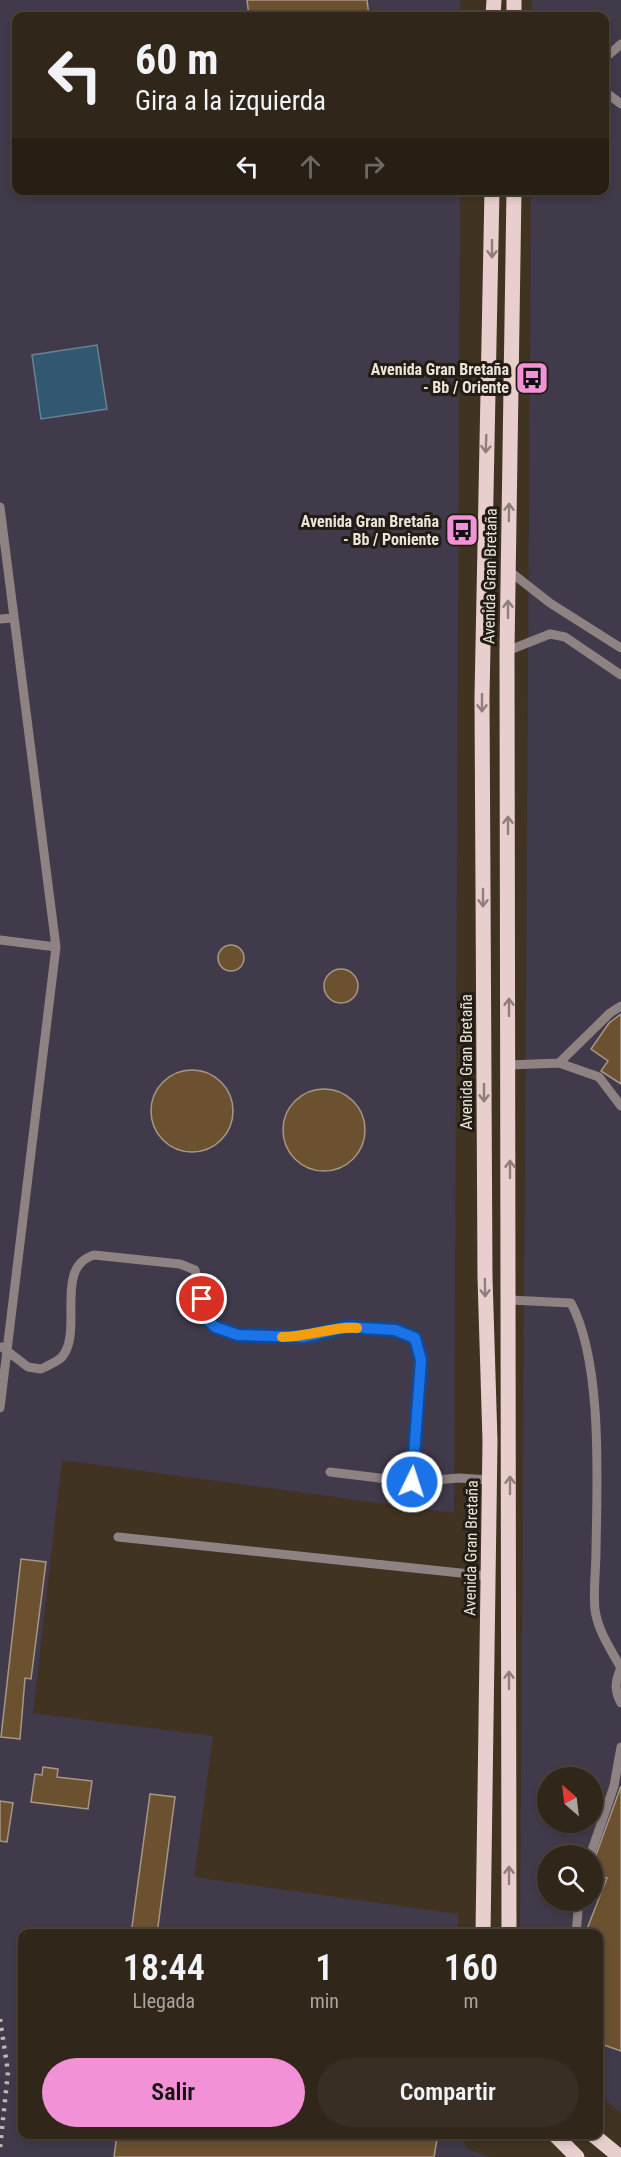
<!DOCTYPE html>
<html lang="es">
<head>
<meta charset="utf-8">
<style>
	:root { --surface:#31261a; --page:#392e23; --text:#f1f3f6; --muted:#a8a5a2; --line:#4c4339; --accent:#f391d6 }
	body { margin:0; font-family:"Roboto Condensed",sans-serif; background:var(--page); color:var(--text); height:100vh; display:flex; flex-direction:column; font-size:22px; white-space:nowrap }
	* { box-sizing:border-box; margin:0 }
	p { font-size:20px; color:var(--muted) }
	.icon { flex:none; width:33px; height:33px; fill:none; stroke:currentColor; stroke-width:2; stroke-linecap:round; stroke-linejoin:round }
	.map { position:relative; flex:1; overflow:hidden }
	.details { position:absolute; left:18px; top:1929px; width:585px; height:210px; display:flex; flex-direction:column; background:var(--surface); border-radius:12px; box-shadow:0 3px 9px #0003,0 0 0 2px var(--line) }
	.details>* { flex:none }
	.banner { position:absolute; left:12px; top:12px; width:597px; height:183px; border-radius:12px; box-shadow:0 3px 9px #0003,0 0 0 2px var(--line); background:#31261a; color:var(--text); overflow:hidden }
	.needle { width:39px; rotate:332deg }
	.fabs { position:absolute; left:537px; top:1767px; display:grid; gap:12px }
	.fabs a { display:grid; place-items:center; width:66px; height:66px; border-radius:50%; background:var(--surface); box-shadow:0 3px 9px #0003,0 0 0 2px var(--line); font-size:30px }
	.pin { position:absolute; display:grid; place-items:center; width:51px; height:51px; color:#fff; margin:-26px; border:3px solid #fff; border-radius:50%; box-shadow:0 2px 6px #0007 }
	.me { position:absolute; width:66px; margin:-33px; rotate:4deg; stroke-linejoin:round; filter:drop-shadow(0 0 4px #0008) }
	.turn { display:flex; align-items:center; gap:21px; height:126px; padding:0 24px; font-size:27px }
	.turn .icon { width:78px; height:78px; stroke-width:2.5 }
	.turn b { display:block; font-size:42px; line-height:51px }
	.lanes { display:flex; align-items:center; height:57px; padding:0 24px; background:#0003; justify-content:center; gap:30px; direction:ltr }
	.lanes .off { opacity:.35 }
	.eta { display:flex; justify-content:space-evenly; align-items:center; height:102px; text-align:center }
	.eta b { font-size:36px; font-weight:600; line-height:42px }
	.button { display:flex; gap:12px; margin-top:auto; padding:12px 24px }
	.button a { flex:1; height:69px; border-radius:36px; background:var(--accent); color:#111; font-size:24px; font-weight:600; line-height:69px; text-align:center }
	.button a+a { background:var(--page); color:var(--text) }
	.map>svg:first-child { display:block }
	.industrial { fill:#413a4b; fill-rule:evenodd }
	.water { fill:#315870; stroke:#698290; stroke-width:1.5 }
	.building { fill:#6b5130; stroke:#a79783; stroke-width:1.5 }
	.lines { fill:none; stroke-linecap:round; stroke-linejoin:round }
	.lane { stroke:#8f8282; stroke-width:9 }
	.primary { stroke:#e8cfcd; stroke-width:15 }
	.rail { stroke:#c1b7ab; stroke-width:4.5; stroke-dasharray:3 6; stroke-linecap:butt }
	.oneway { stroke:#8f7e7a }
	.route-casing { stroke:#114b97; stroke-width:15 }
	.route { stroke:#1a73e8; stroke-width:10 }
	.slow { stroke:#f59e0b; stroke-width:10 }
	.labels { text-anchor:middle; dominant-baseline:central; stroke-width:6; stroke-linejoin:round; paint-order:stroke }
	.poi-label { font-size:16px; font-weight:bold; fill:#ece3d9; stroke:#221c15; text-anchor:end }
	.street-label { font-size:16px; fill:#ece3d9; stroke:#221c15 }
</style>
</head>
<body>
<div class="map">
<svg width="621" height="2157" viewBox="0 0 621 2157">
	<rect width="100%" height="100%" fill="#413322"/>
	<path class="industrial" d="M0 0H460V16H16V190L460 191 454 1513 62 1460 33 1713 213 1736 194 1877 458 1914V1933L22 1934V2134L465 2135V2148L490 2157H0Z
		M532 0H621V2114L599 2093 598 1934H520L531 191 604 190V16H532ZM548 1778H592V1822H548ZM548 1856H592V1900H548Z"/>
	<path class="water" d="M97 345 107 409 41 419 32 355Z"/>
	<path class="building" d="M247 0H367L369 16H249Z
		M218 958a13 13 0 1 1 26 0a13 13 0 1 1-26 0Z
		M324 986a17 17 0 1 1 34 0a17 17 0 1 1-34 0Z
		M621 1014V1084L601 1071 608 1061 591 1049 609 1023Z
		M151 1111a41 41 0 1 1 82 0a41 41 0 1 1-82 0Z
		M283 1130a41 41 0 1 1 82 0a41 41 0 1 1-82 0Z
		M21 1559 46 1562 31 1679 25 1678 20 1739 1 1737Z
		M43 1767 58 1769 57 1777 92 1781 88 1809 31 1802 35 1774 42 1775Z
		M621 1786V2051L598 2043V1934H585L607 1878 592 1874V1866Z
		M150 1794 175 1797 157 1934H131Z
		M0 1801 13 1803 7 1842 0 1841Z
		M117 2134H438L434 2157H114Z"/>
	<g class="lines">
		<path class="lane" d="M604 59 621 44
			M604 91 621 104
			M0 507 56 947 0 1408
			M508 570 550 603 621 648
			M0 619 13 618
			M507 651 550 634 565 637 621 675
			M0 940 56 947
			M559 1063 610 1013 621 1006
			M509 1065 559 1063 599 1077 621 1106
			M510 1300 571 1303C603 1363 597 1482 596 1551 596 1570 593 1591 595 1610 598 1631 611 1650 621 1668 615 1681 614 1690 621 1703
			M2 1347 28 1367 41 1369C47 1366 57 1362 62 1357 84 1331 53 1267 94 1255L180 1264 195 1270 206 1318 215 1327 238 1335 303 1337 347 1327 395 1330 415 1339 421 1360 412 1482
			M330 1472 412 1482 459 1478 490 1480
			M118 1537 489 1576
			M590 1856 614 1786 621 1747
			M576 1934 579 1900"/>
		<path class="primary" d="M493 16 494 0
			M514 16V0
			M483 1934 490 1441 485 1277 482 697 492 190
			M509 1934 507 651 514 190
			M554 2134 577 2157
			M592 2134 620 2157"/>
		<path class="rail" d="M0 2019 8 2072 0 2148"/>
	</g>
	<defs><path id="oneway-shaft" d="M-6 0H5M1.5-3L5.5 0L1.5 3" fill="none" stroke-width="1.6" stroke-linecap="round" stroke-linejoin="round" transform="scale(1.5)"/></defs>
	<g class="oneway">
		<use href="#oneway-shaft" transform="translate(492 249) rotate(90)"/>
		<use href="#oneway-shaft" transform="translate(486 444) rotate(92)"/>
		<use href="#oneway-shaft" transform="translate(509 512) rotate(-89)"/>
		<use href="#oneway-shaft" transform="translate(508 609) rotate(-90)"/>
		<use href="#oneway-shaft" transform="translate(482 703) rotate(90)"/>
		<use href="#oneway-shaft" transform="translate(508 825) rotate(-90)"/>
		<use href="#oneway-shaft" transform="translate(483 898) rotate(90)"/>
		<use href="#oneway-shaft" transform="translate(509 1007) rotate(-90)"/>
		<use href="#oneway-shaft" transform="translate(484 1093) rotate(90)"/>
		<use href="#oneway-shaft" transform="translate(510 1169) rotate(-90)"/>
		<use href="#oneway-shaft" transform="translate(485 1288) rotate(89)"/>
		<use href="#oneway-shaft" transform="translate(510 1485) rotate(-90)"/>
		<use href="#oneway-shaft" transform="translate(509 1680) rotate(-90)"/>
		<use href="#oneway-shaft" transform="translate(509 1875) rotate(-90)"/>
	</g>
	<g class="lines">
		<g class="route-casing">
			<path id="route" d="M202 1299 206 1318 215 1327 238 1335 303 1337 347 1327 395 1330 415 1338 421 1360 412 1482"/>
		</g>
		<use href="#route" class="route"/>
		<path class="slow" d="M282 1337C309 1337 333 1326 357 1328"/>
	</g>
	<defs>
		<g id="bus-square" transform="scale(1.725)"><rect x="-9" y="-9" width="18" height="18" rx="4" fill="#f391d6" stroke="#221c15"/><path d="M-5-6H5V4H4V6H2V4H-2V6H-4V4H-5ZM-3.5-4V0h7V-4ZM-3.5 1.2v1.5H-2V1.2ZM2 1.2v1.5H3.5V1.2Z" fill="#111"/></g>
	</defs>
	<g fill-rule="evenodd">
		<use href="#bus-square" x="532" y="378"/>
		<use href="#bus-square" x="462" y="530"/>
	</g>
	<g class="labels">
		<g class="poi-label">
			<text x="509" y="369">Avenida Gran Bretaña<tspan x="509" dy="18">- Bb / Oriente</tspan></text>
			<text x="439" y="521">Avenida Gran Bretaña<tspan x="439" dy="18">- Bb / Poniente</tspan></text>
		</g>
		<g class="street-label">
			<text transform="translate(490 576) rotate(-89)">Avenida Gran Bretaña</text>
			<text transform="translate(466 1062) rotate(-90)">Avenida Gran Bretaña</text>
			<text transform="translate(471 1548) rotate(-89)">Avenida Gran Bretaña</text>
		</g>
	</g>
</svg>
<div class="fabs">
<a><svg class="needle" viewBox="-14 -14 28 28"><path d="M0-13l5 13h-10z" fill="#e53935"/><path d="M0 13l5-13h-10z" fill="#a8a5a2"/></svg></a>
<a><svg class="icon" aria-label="search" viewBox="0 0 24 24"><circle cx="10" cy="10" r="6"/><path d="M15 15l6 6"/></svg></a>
</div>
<div class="pin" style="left:202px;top:1299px;background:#d93025"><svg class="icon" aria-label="arrive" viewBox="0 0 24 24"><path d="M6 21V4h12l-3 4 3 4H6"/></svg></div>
<svg class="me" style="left:412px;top:1482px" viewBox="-20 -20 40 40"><circle r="17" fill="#1a73e8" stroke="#fff" stroke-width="3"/><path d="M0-11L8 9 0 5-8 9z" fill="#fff"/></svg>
<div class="banner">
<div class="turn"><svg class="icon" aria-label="left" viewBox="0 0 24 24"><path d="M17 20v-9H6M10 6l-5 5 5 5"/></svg><div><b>60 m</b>Gira a la izquierda</div></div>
<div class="lanes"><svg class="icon" aria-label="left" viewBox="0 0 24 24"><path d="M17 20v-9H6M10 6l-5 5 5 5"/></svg><svg class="icon off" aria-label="ahead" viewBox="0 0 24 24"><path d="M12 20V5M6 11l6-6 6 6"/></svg><svg class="icon off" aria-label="right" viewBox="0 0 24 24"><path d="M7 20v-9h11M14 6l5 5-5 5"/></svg></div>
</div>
<section class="details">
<div class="eta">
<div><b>18:44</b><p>Llegada</p></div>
<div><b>1</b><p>min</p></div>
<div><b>160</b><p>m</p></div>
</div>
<div class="button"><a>Salir</a><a>Compartir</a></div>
</section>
</div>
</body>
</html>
